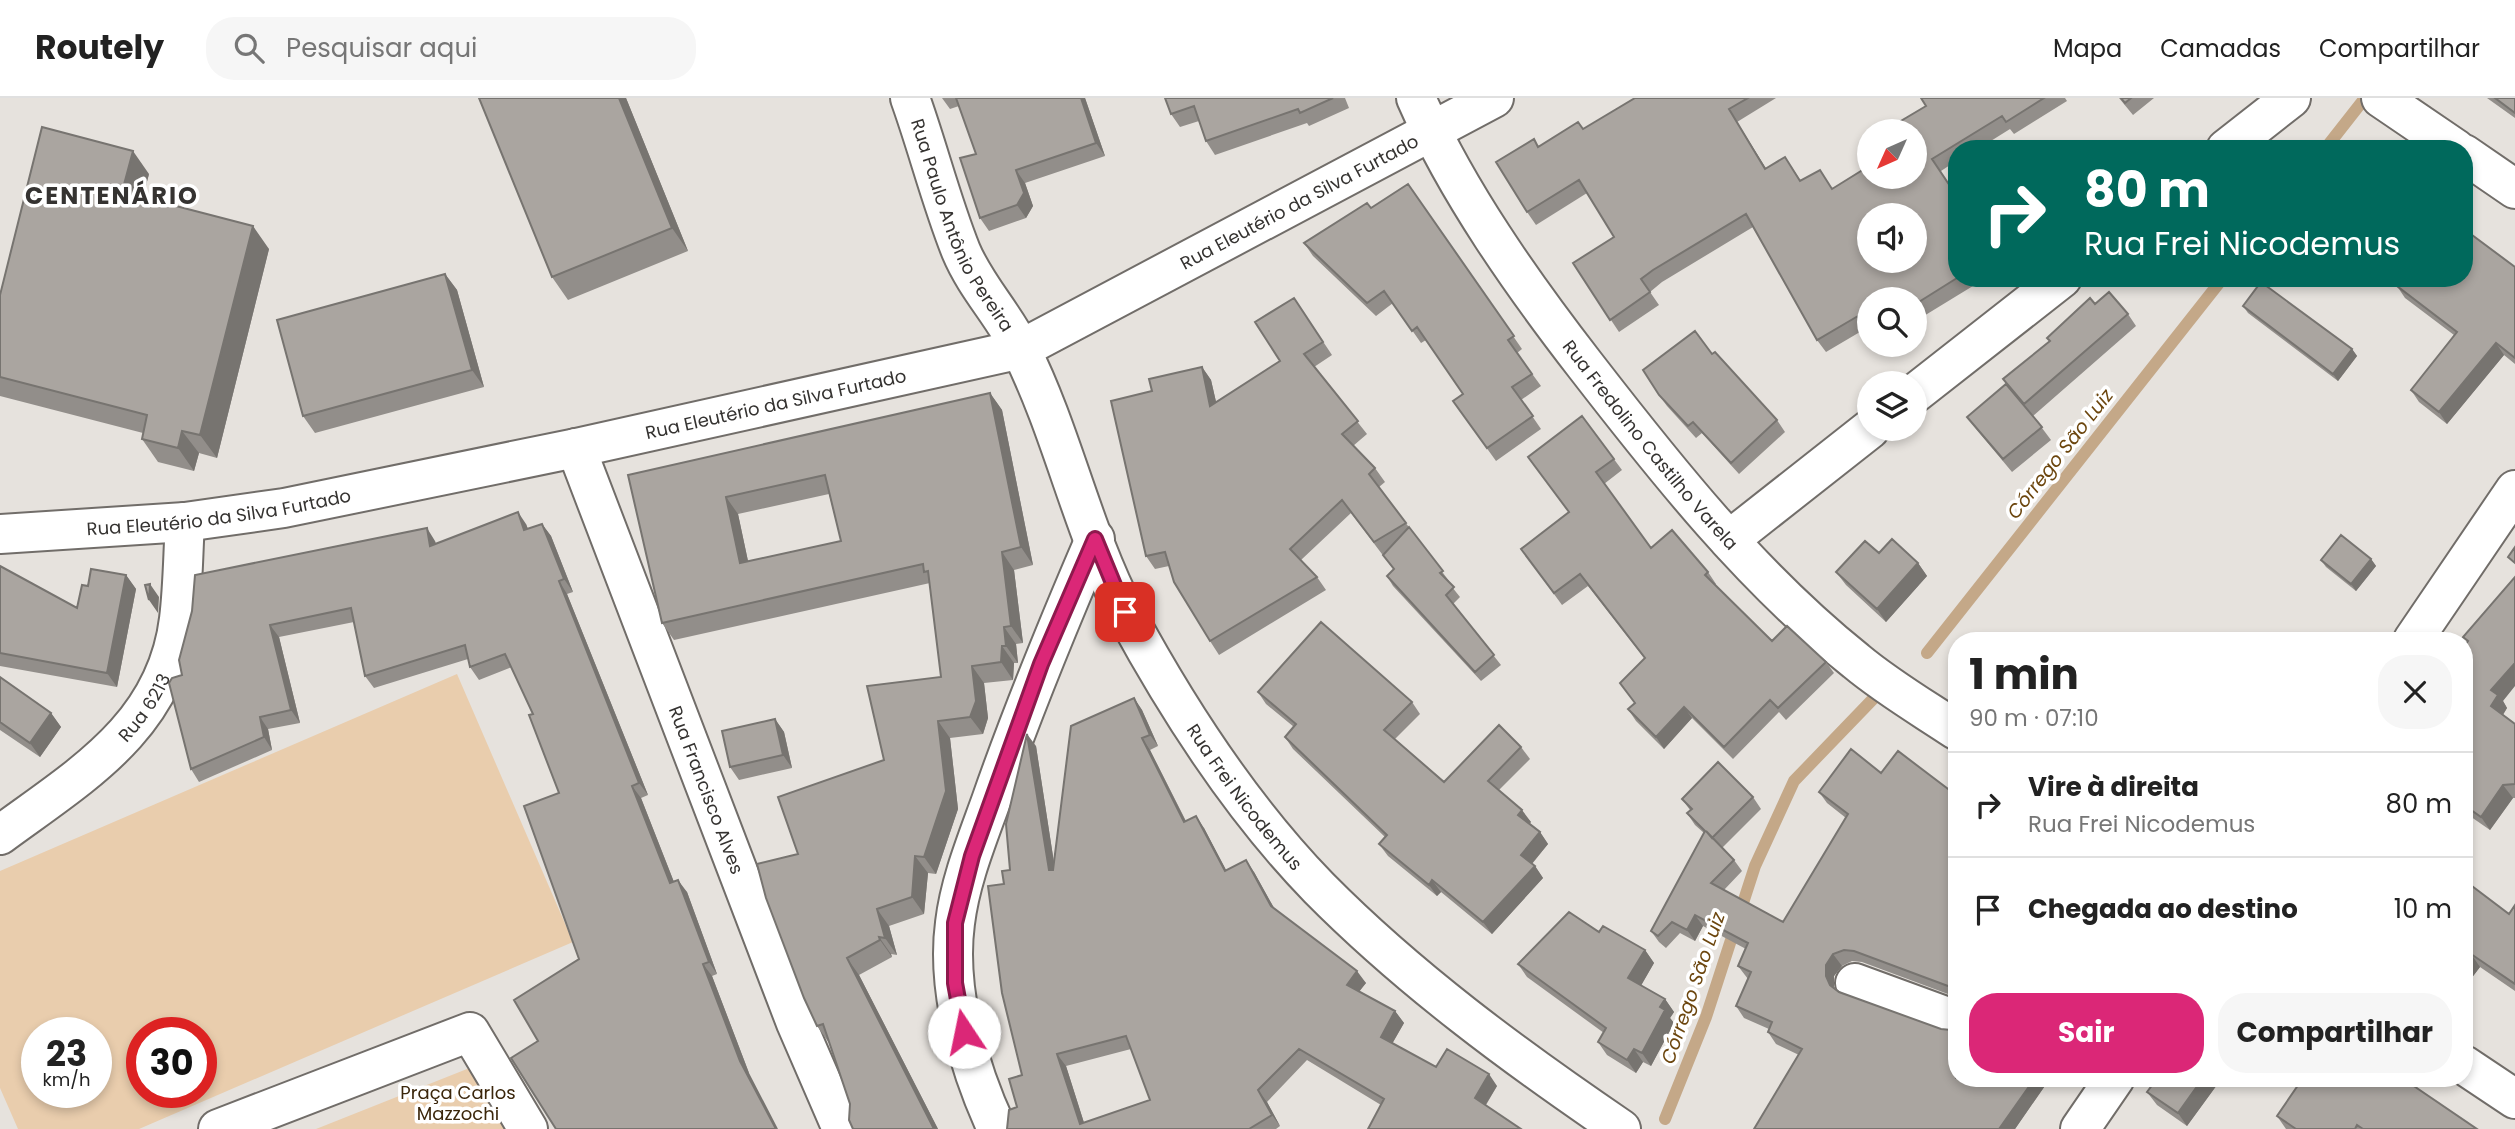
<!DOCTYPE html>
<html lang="pt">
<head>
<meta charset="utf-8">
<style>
	:root { --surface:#fff; --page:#f6f6f6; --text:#222; --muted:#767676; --line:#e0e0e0; --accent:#db2777 }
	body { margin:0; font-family:Poppins,sans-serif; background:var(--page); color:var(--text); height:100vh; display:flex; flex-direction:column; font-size:26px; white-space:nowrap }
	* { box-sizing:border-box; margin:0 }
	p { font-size:23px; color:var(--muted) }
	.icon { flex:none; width:38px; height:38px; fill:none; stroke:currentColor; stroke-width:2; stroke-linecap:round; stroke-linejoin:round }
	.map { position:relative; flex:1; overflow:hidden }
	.drawer { position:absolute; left:1948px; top:534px; width:525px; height:455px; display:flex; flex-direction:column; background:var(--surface); border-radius:28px; box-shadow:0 4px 10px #0003 }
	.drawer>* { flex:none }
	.hud { position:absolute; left:1948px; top:42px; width:525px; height:147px; border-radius:28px; box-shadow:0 4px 10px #0003; background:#00695c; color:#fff; overflow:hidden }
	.needle { width:46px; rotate:225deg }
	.buttons { position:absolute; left:1857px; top:21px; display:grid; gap:14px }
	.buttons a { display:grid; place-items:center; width:70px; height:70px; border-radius:50%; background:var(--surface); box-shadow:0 4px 10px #0003; font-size:35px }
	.speed { position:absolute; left:21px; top:919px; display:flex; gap:14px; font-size:35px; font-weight:700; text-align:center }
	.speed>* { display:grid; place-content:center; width:91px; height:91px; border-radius:50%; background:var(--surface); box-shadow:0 4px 10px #0003; line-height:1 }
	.speed small { font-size:18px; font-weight:400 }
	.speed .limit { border:10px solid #d22; background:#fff; color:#111 }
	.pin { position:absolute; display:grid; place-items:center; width:60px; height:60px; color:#fff; margin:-30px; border-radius:14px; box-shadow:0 4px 10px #0006 }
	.me { position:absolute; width:77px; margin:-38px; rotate:349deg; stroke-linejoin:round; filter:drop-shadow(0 0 5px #0008) }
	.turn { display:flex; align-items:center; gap:24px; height:147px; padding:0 21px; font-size:32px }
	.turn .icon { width:91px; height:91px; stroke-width:2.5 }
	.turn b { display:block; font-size:49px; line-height:60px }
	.round { display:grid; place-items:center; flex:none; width:74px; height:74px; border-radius:28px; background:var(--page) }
	.headline { display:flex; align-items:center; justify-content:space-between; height:119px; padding:0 21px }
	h1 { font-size:42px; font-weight:700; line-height:52px }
	.action { display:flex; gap:14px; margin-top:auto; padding:14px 21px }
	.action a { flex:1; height:80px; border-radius:28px; background:var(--accent); color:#fff; font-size:28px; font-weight:700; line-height:80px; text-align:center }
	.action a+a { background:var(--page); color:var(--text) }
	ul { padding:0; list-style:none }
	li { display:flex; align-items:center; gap:21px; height:105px; padding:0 21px; border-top:2px solid var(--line) }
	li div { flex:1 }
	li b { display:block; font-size:26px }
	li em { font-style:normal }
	header { display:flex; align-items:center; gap:42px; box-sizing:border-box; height:98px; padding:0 35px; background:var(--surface); border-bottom:2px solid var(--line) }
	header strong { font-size:33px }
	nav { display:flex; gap:38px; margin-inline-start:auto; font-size:24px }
	.search { width:490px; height:63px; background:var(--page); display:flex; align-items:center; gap:18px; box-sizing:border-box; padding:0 24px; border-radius:28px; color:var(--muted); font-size:26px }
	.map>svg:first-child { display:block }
	.green { fill:#e9cdad; fill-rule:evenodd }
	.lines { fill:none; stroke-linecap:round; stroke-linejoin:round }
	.stream { stroke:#c4a888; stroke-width:12 }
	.minor-casing { stroke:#716d69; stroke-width:42 }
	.minor { stroke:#fff; stroke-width:38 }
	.wall { fill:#928e8a; fill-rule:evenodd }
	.shaded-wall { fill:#777470 }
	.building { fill:#aaa5a0; stroke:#777470; stroke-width:2; fill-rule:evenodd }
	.route-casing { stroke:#8e194d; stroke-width:18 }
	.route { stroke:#db2777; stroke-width:12 }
	.labels { text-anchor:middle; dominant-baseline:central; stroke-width:7; stroke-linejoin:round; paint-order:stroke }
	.street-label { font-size:18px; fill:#353331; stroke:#fff }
	.park-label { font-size:18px; fill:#3b260b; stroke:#fff }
	.water-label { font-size:19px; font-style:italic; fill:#6c460e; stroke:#fff }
	.district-label { font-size:24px; font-weight:bold; letter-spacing:2px; fill:#353331; stroke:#fff }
</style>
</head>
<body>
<header>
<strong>Routely</strong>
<div class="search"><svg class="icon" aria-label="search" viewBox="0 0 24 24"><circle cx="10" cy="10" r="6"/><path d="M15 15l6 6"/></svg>Pesquisar aqui</div>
<nav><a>Mapa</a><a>Camadas</a><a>Compartilhar</a></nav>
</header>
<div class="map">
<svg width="2515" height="1031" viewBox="0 0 2515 1031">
	<rect width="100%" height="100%" fill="#e6e2dd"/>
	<path class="green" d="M457 576 573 844 139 1031H18L0 990V773ZM37 934H96V994H37ZM142 934H201V994H142Z
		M472 969 509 1031H316Z"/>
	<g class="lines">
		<path class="stream" d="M2325 51 2365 0
			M1927 555 2223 180
			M1665 1021 1706 919 1755 768 1794 683 1873 601"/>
		<g class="minor-casing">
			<g id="minor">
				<path id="s1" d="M910 0C928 50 941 103 961 153 976 189 1004 217 1021 252 1063 336 1082 432 1126 516 1178 612 1242 711 1319 790 1409 881 1515 959 1621 1031"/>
				<path id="s2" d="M1416 0C1457 94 1523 187 1585 267 1667 373 1752 480 1856 563 1887 589 1923 610 1956 632"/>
				<path d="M2381 0 2456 51"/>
				<path d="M2226 51 2291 0"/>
				<path d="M2464 56 2515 91"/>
				<path d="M1914 296 2062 180"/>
				<path id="s3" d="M576 350 796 925 842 1031"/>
				<path id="s4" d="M0 436 185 424 284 410 576 350 1021 251 1494 0"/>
				<path d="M1729 442 1870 331"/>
				<path d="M2413 542 2515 392"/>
				<path id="s5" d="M0 737C80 678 166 629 179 521 183 489 183 456 185 424"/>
				<path d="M1855 885 1956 922"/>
				<path d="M2464 967 2515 1001"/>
				<path d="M218 1031 470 934 528 1031"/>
				<path d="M997 1031C969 971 946 892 955 825 960 783 977 742 991 703 1022 614 1058 527 1095 441"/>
				<path d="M2080 1031 2115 980"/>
			</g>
		</g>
		<use href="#minor" class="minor"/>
	</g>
	<path class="wall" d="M479 0H626L688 153 568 202 552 179Z
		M942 0H1085L1105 58 1025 85 1033 108 1026 120 989 133 980 120 976 56 959 8 950 11Z
		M1165 0H1345L1349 10 1309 28 1307 25 1215 57 1206 43 1199 23 1180 29 1171 16Z
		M1635 0H1776L1737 24 1766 71 1785 59 1801 83 1833 90 1869 79 1926 8 1921 0H2065L2067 3 2014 36 2010 31 1978 51H1956V63L1941 73 1956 180H1986L1914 224V201H1869V237L1865 231 1826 254 1817 242 1753 129 1662 184 1650 194 1659 207 1619 234 1573 165 1614 139 1587 95 1536 127 1527 114 1539 48 1583 31Z
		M2119 0H2154L2133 17Z
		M2487 0H2515V20Z
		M149 76 143 99 269 151 217 360 199 355 194 373 158 364 142 341 143 335 0 298V197Z
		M1408 86 1522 251 1517 255 1541 288 1521 302 1541 331 1496 363 1453 303 1463 296 1426 242 1421 245 1393 205 1376 218 1313 158 1304 145 1371 110Z
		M2515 169V266L2504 257 2447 326 2419 304 2411 292 2454 237 2405 200 2397 188Z
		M445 176 457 192 484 289 315 335 303 318Z
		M1294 200 1332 257 1314 269 1367 336 1353 348 1375 370 1385 384 1379 389 1449 483 1448 484 1460 499 1453 506 1501 567 1481 583 1393 488 1387 478 1394 472 1351 415 1301 462 1317 479 1326 492 1219 557 1210 543 1169 468 1155 471 1146 458 1152 293 1202 269 1211 282 1216 304 1280 263Z
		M2095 206 2128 216 2136 228 2033 318 2051 342 2012 374 1977 332 1967 319 2006 286Z
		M2243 208 2352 251 2357 258 2338 283 2248 215Z
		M1712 256 1777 322 1785 334 1739 376 1702 335 1696 340 1667 308 1659 297Z
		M990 295 1002 312 1033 467 1014 472 1023 545 1016 546 1018 565H1014L1013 582 984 585 988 620 983 636 950 640 958 711 936 776 928 775 924 816 889 828 897 857 891 856 892 859 859 877 938 1031H853L850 1006 829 945 817 928 798 756 884 662 941 579 930 485 674 542 662 525 628 377ZM829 396 841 443 748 463 738 416Z
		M1582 318 1622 372 1604 386 1651 450 1708 474 1716 486 1715 487 1772 543 1826 564 1834 575 1786 622 1779 614 1733 661 1692 620 1664 651 1636 623 1628 611 1635 606 1645 561 1588 488 1562 507 1521 451 1569 414Z
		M526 426 528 431 542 426 551 438 573 494 567 496 648 697 641 700 674 784 687 794 717 876 712 878 749 975 538 943 579 861 559 695 533 616 512 569 479 582 470 569 468 561 374 590 365 578 354 524 279 539 300 625 268 631 272 652 199 684 191 671 182 577 179 562 435 443 436 446Z
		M1879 455 1918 465 1927 478 1886 524 1846 487 1836 474Z
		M2371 461 2376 468 2356 493 2326 469 2321 462Z
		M0 468 77 510 126 477 136 491 117 589 0 568Z
		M2515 479 2503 603 2507 610 2503 617 2515 626V700H2513L2490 732 2464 714V549L2468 544 2463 539Z
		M0 579 51 615 61 629 40 659 0 632Z
		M1258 594 1412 604 1420 616 1395 641 1444 684 1521 649 1530 661 1499 692 1531 724 1529 725 1540 734 1548 746 1532 766 1535 768 1543 780 1492 836 1441 794 1437 798 1388 758 1379 746 1385 739 1293 651 1285 639 1294 629 1266 606Z
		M1134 600 1142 612 1158 648 1150 652 1186 723 1204 730 1226 773 1254 774 1274 810 1366 885 1359 893 1395 913 1404 925 1392 946 1436 969 1497 988 1486 1007H1381L1307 962 1267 1004 1280 1028 1276 1031H1007L1017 1009 1022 977 1004 786 1010 772 1036 648 1054 765ZM1131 951 1150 1002 1084 1025 1066 968Z
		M775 621 784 634 792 670 739 682 730 669Z
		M1881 675 1956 697V899L1862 864 1852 863 1842 868 1834 878V889L1956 980H2047L2049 982 2015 1031H1754L1799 957 1776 946 1768 934 1769 931 1744 920 1736 908 1748 881 1738 868 1746 851 1703 828 1695 843 1680 835 1666 850 1659 844 1651 833 1704 735 1695 727 1687 715 1690 712 1682 701 1753 699 1761 711 1722 750 1734 762 1742 773 1724 792 1783 824 1846 720 1827 705 1819 694Z
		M2464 782 2509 816 2515 807V893L2480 869 2464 890Z
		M1599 834 1645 852 1654 865 1641 887 1665 901 1674 914 1670 920 1674 925 1651 968 1643 964 1636 975 1607 957 1598 944 1604 935 1527 879 1518 866Z
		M2150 980H2222L2187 1028 2157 1007 2147 994 2153 985Z
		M2277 1018 2477 1031H2286Z"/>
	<path class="shaded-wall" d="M619 0H626L688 153 672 130Z
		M1081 0H1085L1105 58 1096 45Z
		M1729 11 1737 24 1774 83 1765 71Z
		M133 53 149 76 138 117 122 94Z
		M1016 72 1025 85 1033 108 1026 120 1017 107Z
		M253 128 269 151 217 360 200 337Z
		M445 176 457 192 484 289 472 272Z
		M2324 180H2331L2327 185Z
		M2496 245 2504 257 2447 326 2439 314Z
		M2352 251 2357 258 2338 283 2333 276Z
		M1202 269 1211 282 1220 321 1210 308Z
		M990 295 1002 312 1033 467 1021 449Z
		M182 333 199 355 194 373 178 350Z
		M726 399 738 416 752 482 740 465Z
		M518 414 526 426 533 445 524 432Z
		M542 426 551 438 573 494 564 481Z
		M427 430 435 443 439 460 430 448Z
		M1002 454 1014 472 1023 545 1011 528Z
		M2371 461 2376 468 2356 493 2351 486Z
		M1918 465 1927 478 1886 524 1877 511Z
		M126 477 136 491 117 589 107 575Z
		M559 483 567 496 648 697 639 685Z
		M150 486 159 499 158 515 149 502Z
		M270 527 279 539 300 625 291 612Z
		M1004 529 1016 546 1018 565 1006 548Z
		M1002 548 1014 565 1013 582 1001 564Z
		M2515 565V588L2503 603 2507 610 2500 621 2491 608V592Z
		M972 568 984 585 988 620 983 636 970 619Z
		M1134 600 1142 612 1158 648 1150 637Z
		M1684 609 1692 620 1664 651 1656 639Z
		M51 615 61 629 40 659 30 645Z
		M260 619 268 631 272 652 264 639Z
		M775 621 784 634 792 670 783 657Z
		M938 623 950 640 958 711 936 776 924 759Z
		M1027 636 1036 648 1057 784 1049 772Z
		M1142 640 1150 652 1192 736 1184 724Z
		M2503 687 2513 700 2490 732 2481 719Z
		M632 688 641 700 679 797 670 785Z
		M1522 712 1531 724 1527 729 1518 717Z
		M1196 718 1204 730 1233 785 1225 773Z
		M1540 734 1548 746 1529 769 1521 757Z
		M915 758 928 775 924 816 912 799Z
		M1246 762 1254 774 1279 819 1271 808Z
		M1535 768 1543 780 1492 836 1483 824Z
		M678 782 687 794 717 876 709 864Z
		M1432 782 1441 794 1437 798 1429 787Z
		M877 811 889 828 897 857 885 840Z
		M1695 817 1703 828 1695 843 1687 832Z
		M879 839 891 856 892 859 880 842Z
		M1645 852 1654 865 1638 893 1628 880Z
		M1833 856 1842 868 1834 878V889L1830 887 1826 878V867Z
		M2471 856 2480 869 2464 890V865Z
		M847 860 859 877 938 1031H934Z
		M703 866 712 878 749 975 778 1031H776L740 963Z
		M1357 873 1366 885 1355 899 1347 887Z
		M1665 901 1674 914 1670 920 1674 925 1651 968 1642 955 1660 909Z
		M1395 913 1404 925 1389 951 1381 939Z
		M1634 951 1643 964 1636 975 1627 962Z
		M1057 956 1066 968 1086 1031 1080 1026Z
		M1489 976 1497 988 1483 1011 1475 1000Z
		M2035 980H2047L2049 982 2015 1031H1999Z
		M2203 980H2222L2187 1028 2178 1015Z
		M1258 992 1267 1004 1280 1028 1272 1017Z"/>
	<path class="building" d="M479 0H619L672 130 552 179Z
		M956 0H1081L1096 45 1016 72 1024 95 1017 107 980 120 960 60 976 56Z
		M1165 0H1333L1300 15 1298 11 1206 43 1194 8 1171 16Z
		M1635 0H1748L1729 11 1765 71 1785 59 1800 83 1820 72 1832 91 1869 68V79H1914V33H1884L1926 8 1921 0H2044L2006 24 2002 18 1932 61 1956 97 1957 180 1914 207V201H1869V235H1868L1858 218 1817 242 1746 116 1653 172 1641 181 1650 194 1610 222 1573 165 1614 139 1579 82 1527 114 1496 64 1534 41 1538 49 1578 24 1583 31ZM1869 117H1914V163H1869Z
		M2121 0H2131L2125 5Z
		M2495 0H2515V15Z
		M42 29 133 53 122 94 253 128 200 337 182 333 178 350 142 341 147 317 0 279V197Z
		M1408 86 1514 238 1508 242 1532 276 1512 289 1533 318 1487 350 1453 303 1463 296 1417 229 1412 233 1384 193 1367 205 1304 145 1367 105 1371 110Z
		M2464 131 2515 169V260L2496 245 2439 314 2411 292 2457 234 2397 188 2403 180H2464Z
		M445 176 472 272 303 318 277 222Z
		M2261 184 2352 251 2333 276 2243 208Z
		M2109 194 2128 216 2024 306 2003 281 2050 243 2047 240 2090 200 2095 206Z
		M1294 200 1323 244 1304 256 1358 323 1342 336 1375 370 1369 376 1406 425 1374 444 1342 402 1290 451 1317 479 1210 543 1174 484 1165 454 1146 458 1111 303 1152 293 1149 281 1202 269 1210 308 1280 263 1255 224Z
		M1695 233 1712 256 1715 254 1777 322 1731 365 1693 324 1688 328 1659 297 1643 272Z
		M2006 286 2042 329 2003 361 1967 319Z
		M990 295 1021 449 1002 454 1011 528 1004 529 1006 548H1002L1001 564 972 568 976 603 970 619 938 623 946 693 924 759 915 758 912 799 877 811 885 840 879 839 880 842 847 860 934 1031H853L849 1022 850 1006 823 926 817 928 804 900 766 800 757 766 798 756 778 699 884 662 867 588 941 579 928 473 924 474 923 466 662 525 628 377ZM825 377 841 443 740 465 726 399Z
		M1582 318 1614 361 1596 374 1651 450 1672 432 1708 474 1705 477 1772 543 1787 528 1826 564 1778 610 1770 602 1724 649 1684 609 1656 639 1628 611 1635 605 1620 585 1645 560 1580 476 1554 495 1521 451 1569 414 1528 359Z
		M518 414 524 432 542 426 564 481 559 483 639 685 632 688 670 785 678 782 709 864 703 866 740 963 776 1031H556L511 960 538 943 514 902 579 861 524 708 559 695 529 617 533 616 505 556 470 569 465 547 365 578 351 510 270 527 291 612 260 619 264 639 191 671 169 585 172 580 182 577 179 562 192 513 195 477 427 430 430 448Z
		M1409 429 1443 473 1440 475 1454 489 1446 497 1494 557 1475 574 1387 478 1394 471 1383 457Z
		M2341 437 2371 461 2351 486 2321 462Z
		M1892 441 1918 465 1877 511 1836 474 1865 443 1879 455Z
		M2515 449V465L2508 459Z
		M0 468 77 510 82 487 88 488 91 471 126 477 107 575 0 555Z
		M2515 479V565L2491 592 2498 597 2491 608 2515 626V686L2503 687 2481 719 2464 707V549L2468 543 2463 539Z
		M150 486 149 502 145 487Z
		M1321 524 1412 604 1384 632 1444 684 1499 627 1521 649 1488 683 1522 712 1518 717 1540 734 1521 757 1535 768 1483 824 1432 782 1429 787 1379 746 1387 737 1285 639 1296 626 1258 594Z
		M0 579 51 615 30 645 0 624Z
		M1134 600 1150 637 1142 640 1184 724 1196 718 1225 773 1246 762 1271 808 1357 873 1347 887 1395 913 1381 939 1436 969 1447 951 1489 976 1475 1000 1521 1031H1368L1384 1001 1299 951 1258 992 1272 1017 1249 1031H1007L1009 1012 1017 1009 1009 981 1022 977 1002 895 988 788 1004 786 1002 773 1010 772 1006 726 1027 636 1049 772H1053L1071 628ZM1126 938 1150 1002 1080 1026 1057 956Z
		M775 621 783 657 730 669 722 633Z
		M1851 651 1881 675 1898 653 1956 697V891L1854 853 1844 852 1833 856 1826 867V878L1830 887 1839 894 1941 931 1951 932 1956 930V980H2035L1999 1031H1754L1802 951 1768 934 1772 924 1736 908 1751 874 1738 868 1748 845 1695 817 1687 832 1672 824 1658 838 1651 833 1705 733 1687 715 1692 711 1682 701 1718 664 1753 699 1712 740 1706 733 1734 762 1711 785 1783 824 1848 716 1819 694Z
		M2464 782 2509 816 2515 807V886L2471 856 2464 865Z
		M1569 814 1599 834 1603 828 1645 852 1628 880 1665 901 1660 909 1665 912 1642 955 1634 951 1627 962 1598 944 1606 930 1518 866Z
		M2153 980H2203L2178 1015 2147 994 2156 982Z
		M2303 980H2402L2477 1031H2363L2357 1027 2355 1031H2296L2277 1018Z"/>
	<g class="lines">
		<g class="route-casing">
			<path id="route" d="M964 934 955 885V825L972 758 1041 566 1095 441 1125 514"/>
		</g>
		<use href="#route" class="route"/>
	</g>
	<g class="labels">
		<g class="street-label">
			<text stroke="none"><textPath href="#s4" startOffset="1354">Rua Eleutério da Silva Furtado</textPath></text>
			<text stroke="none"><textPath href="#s1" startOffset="138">Rua Paulo Antônio Pereira</textPath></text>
			<text stroke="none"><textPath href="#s4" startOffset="788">Rua Eleutério da Silva Furtado</textPath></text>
			<text stroke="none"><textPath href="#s2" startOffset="420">Rua Fredolino Castilho Varela</textPath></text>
			<text stroke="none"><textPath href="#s4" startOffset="220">Rua Eleutério da Silva Furtado</textPath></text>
			<text stroke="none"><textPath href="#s5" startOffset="194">Rua 6213</textPath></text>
			<text stroke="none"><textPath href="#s3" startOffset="366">Rua Francisco Alves</textPath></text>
			<text stroke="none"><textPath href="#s1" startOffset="780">Rua Frei Nicodemus</textPath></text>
		</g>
		<g class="park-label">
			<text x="458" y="994">Praça Carlos<tspan x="458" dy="21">Mazzochi</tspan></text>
		</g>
		<g class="water-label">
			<text transform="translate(2060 356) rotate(-52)">Córrego São Luiz</text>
			<text transform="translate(1693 890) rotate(-71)">Córrego São Luiz</text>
		</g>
		<g class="district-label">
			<text x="112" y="97">CENTENÁRIO</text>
		</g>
	</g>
</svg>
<div class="buttons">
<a><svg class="needle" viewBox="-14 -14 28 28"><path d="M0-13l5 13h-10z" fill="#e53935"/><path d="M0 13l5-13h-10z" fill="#767676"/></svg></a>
<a><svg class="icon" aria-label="sound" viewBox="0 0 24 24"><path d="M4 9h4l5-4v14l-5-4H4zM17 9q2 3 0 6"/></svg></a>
<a><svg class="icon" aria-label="search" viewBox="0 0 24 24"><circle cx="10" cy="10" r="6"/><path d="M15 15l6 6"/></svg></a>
<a><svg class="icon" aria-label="layers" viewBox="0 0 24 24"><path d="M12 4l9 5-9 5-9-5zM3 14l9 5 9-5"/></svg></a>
</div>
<div class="speed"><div>23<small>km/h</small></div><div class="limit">30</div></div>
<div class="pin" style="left:1125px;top:514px;background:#d93025"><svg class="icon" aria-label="arrive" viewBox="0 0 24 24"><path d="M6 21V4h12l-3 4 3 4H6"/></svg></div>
<svg class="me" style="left:964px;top:934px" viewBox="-20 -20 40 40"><circle r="19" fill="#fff"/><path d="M0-13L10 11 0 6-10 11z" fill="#db2777"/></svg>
<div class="hud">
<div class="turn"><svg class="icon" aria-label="right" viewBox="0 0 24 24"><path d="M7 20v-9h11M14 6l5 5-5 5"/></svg><div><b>80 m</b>Rua Frei Nicodemus</div></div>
</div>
<section class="drawer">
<div class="headline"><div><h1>1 min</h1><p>90 m · 07:10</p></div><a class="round"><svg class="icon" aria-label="close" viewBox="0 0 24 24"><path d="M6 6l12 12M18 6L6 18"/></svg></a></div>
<ul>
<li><svg class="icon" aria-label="right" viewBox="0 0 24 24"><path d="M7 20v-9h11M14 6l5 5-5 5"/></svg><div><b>Vire à direita</b><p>Rua Frei Nicodemus</p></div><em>80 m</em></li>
<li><svg class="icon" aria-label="arrive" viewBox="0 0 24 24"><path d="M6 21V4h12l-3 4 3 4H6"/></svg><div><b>Chegada ao destino</b></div><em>10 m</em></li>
</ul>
<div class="action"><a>Sair</a><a>Compartilhar</a></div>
</section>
</div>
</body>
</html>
